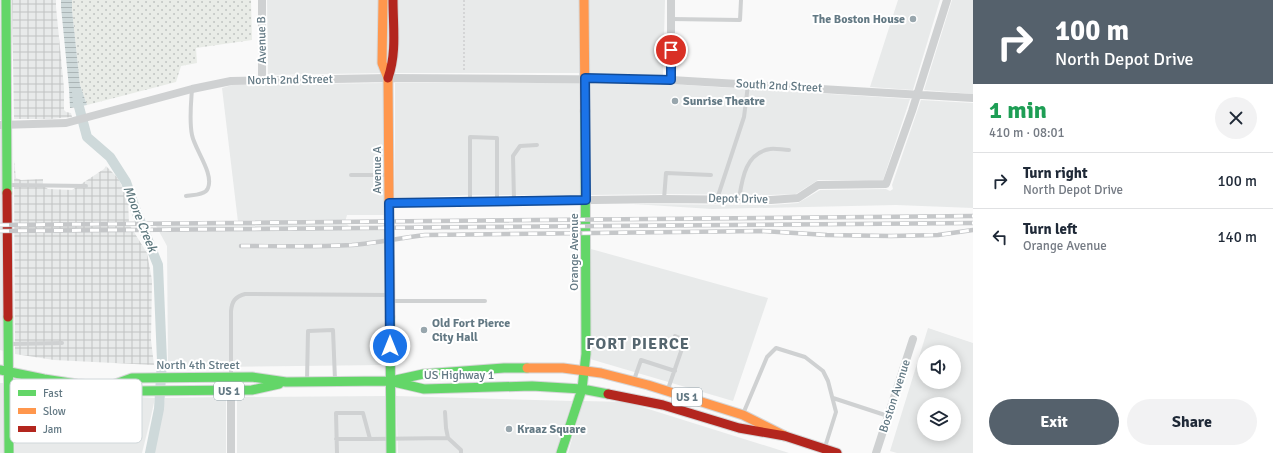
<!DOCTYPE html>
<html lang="en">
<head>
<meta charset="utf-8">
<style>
	:root { --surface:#fff; --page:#f2f2f3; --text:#1f2937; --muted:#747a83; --line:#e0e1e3; --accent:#55616c }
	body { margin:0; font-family:Signika,sans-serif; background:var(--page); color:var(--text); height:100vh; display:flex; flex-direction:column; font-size:15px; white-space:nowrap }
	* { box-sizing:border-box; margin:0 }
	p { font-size:13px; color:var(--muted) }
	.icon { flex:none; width:22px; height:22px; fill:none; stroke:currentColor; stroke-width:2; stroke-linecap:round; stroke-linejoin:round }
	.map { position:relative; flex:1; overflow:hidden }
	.sheet { display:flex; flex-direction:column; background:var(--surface); width:300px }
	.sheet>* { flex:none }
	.guide { background:#55616c; color:#fff; overflow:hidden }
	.controls { position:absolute; left:917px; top:345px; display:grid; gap:8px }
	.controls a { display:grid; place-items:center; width:44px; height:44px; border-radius:50%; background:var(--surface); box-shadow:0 2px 10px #0003; font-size:20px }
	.pin { position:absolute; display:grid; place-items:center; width:34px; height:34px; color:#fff; margin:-17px; border:2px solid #fff; border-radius:50%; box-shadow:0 1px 4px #0007 }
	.me { position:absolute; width:44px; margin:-22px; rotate:0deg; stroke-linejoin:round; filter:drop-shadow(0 0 3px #0008) }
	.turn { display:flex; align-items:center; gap:14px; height:84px; padding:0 16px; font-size:18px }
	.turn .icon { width:52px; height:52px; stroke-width:2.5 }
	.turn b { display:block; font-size:28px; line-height:34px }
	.round { display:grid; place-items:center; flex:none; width:42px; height:42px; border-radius:21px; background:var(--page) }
	.overview { display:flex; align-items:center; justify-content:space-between; height:68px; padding:0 16px }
	h1 { font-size:24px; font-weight:700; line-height:30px; color:#1e9e55 }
	.cta { display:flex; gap:8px; margin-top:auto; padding:8px 16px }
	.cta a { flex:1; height:46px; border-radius:24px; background:var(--accent); color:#fff; font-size:16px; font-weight:700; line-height:46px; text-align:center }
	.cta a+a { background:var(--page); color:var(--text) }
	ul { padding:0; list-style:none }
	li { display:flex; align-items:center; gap:12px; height:56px; padding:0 16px; border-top:1px solid var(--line) }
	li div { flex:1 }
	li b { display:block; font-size:15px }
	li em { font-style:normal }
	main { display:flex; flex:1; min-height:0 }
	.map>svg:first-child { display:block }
	.built { fill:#e8eaea; fill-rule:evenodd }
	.industrial { fill:url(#industrial-grid) }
	.grass { fill:url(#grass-dots) }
	.water { fill:url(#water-rules) }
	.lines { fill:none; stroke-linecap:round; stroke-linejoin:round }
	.canal { stroke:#ced9da; stroke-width:10 }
	.fast-casing { stroke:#d5d6d7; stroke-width:11 }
	.slow-casing { stroke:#d5d6d7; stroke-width:11 }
	.jam-casing { stroke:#d5d6d7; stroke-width:11 }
	.path { stroke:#cdcecf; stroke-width:1.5; stroke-dasharray:2 2; stroke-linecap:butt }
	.lane { stroke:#cfd1d2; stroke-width:4 }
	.street { stroke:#cfd1d2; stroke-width:8 }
	.fast { stroke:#63d668; stroke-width:9 }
	.slow { stroke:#ff974d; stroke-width:9 }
	.jam { stroke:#b3261e; stroke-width:9 }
	.rail-casing { stroke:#c5c7c9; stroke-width:4.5 }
	.rail { stroke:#fff; stroke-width:3; stroke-dasharray:9; stroke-linecap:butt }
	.route-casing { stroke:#114b97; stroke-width:10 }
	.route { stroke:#1a73e8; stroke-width:7 }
	.poi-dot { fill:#98a6ad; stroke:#fff; stroke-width:1.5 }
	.labels { text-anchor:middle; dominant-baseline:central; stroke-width:4; stroke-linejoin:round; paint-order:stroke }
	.shield { fill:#fff; stroke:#92a1a9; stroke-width:1 }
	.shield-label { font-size:11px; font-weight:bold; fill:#637984 }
	.poi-label { font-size:12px; font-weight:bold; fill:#637984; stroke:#fff; text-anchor:start }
	.street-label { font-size:12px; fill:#637984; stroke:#fff }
	.water-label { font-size:13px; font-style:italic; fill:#5e787e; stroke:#fff }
	.district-label { font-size:16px; font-weight:bold; letter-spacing:1px; fill:#55666f; stroke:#fff }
	.key { fill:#fff; stroke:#d0d7da; stroke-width:1 }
	.key-label { font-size:11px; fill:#637984 }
</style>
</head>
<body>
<main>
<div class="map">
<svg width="973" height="453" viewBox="0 0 973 453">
	<defs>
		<pattern id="industrial-grid" width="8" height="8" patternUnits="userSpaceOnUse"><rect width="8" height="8" fill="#e8eaea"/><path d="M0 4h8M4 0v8" fill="none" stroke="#c0c2c3"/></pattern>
		<pattern id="grass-dots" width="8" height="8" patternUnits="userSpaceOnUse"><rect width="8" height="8" fill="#e9ece7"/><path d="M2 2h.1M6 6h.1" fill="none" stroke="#c0c4c1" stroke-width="1.8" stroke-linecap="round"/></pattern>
		<pattern id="water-rules" width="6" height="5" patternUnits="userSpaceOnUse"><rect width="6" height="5" fill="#ced9da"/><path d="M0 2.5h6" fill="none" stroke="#abb5b6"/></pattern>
	</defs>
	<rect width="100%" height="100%" fill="#f9f9f9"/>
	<path class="built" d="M267 0H378L382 73 268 75Z
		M398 0H579V73H396L398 59Z
		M589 0H665L663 75 590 74Z
		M898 0H940L913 90 870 87Z
		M952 0H973V94L924 90Z
		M0 12 3 120H0Z
		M384 83V215H347L345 222 349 226 384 230 385 365 216 367 168 365 167 246 154 222H238L222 88 232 85Z
		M395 83H579L580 195H470L395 198Z
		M590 83 669 84 910 99 883 180H818L796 194 771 195 664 194 591 195Z
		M921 100 973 103V208L896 205 712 209 633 204 771 205 798 203 820 190 886 189 890 191 893 189 892 185Z
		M0 129H3L2 225 4 351 0 350Z
		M591 249 768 298 733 401 590 359Z
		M928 328 973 343V453H897L890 451ZM924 352H954V382H924ZM924 404H954V434H924Z
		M0 383H4V453H0Z
		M15 385 66 393 155 398 150 421 142 453H15Z
		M386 396 387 453H237V397Z
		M396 396 572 401 556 453H398Z
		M226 397V453H154L165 398Z
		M583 401 626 402 789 453H568Z"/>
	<path class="industrial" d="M12 0H56V7L64 88V110L66 112 71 113 72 117 50 119H14Z
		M14 160 16 178 21 180 43 179V186L48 189 72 190 104 169 106 166 118 178 128 199 129 224 147 253 152 280 151 340 154 365 54 360 15 354Z"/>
	<path class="grass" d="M72 0H251L252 40 196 48 197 63 181 66 176 82 87 105 80 85 72 10Z"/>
	<path class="water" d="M61 0H72V10L80 85 87 105 70 108 69 88 61 7Z"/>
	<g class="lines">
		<path class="canal" d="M77 93 78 103 87 137 110 157 126 182 136 211 158 265 162 361 159 409 150 453"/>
		<g class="fast-casing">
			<path id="fast" d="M6 0 7 193
				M8 317 9 453
				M390 317 391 453
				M0 370 44 379 77 384 110 386 132 391 252 390 279 384
				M394 382 424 389 532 386 582 389 608 394
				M110 386 132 378 252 377 286 382 391 381 423 374 504 368H527
				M561 453 582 389 586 354 585 111"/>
		</g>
		<g class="slow-casing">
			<path id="slow" d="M383 0 382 63 388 78 390 317
				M584 0 585 111
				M527 368H563L601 373 648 385 743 415 785 436"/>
		</g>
		<g class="jam-casing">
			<path id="jam" d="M388 78C397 53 393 26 393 0
				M7 193 8 317
				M608 394 663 405 739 428 785 436 837 453"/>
		</g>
		<path class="path" d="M464 0V70"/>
		<path class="lane" d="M671 19 740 20 741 0
			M351 175H389
			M8 185 86 186
			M186 196C193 195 206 195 208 188 214 173 195 150 192 135 189 120 191 104 192 89
			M664 199 666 173 711 175
			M717 199 744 117 748 85
			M739 199C742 180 745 153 770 149 775 148 783 150 789 150
			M470 201V137L497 138V201
			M514 201 513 156 520 146 537 145
			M391 301H485
			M10 344 62 343
			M231 376V311C232 301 235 297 245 294L388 295
			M307 380 308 331 333 330 335 380
			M634 380 641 360 675 371
			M668 389 685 340 675 336
			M833 398 888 416
			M445 412 446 428 448 438
			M743 414 767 357 776 348 805 357 823 371 828 381 836 412 825 447
			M336 439H370
			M337 453 336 413H363L370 439 448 438 461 450V453"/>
		<path class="street" d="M262 0V80
			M671 80V0
			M0 125 66 123 192 89 231 81 388 78 671 80 973 98
			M389 203 664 199 771 200 798 198 818 185 886 184 912 111 947 0
			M231 391V453
			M876 453 913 339"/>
		<use href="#fast" class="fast"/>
		<use href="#slow" class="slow"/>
		<use href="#jam" class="jam"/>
		<g class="rail-casing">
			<path id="rail" d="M0 225 973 216
				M0 231 973 223
				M241 246C278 246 315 247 352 245 376 243 400 238 425 235L762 231 827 235 891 236 938 235 973 230"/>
		</g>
		<use href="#rail" class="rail"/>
	</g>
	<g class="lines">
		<g class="route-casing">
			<path id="route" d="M390 346 389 203 586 200 585 78 671 80V50"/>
		</g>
		<use href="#route" class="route"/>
	</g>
	<g class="poi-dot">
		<circle cx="913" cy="19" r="4"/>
		<circle cx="675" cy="101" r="4"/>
		<circle cx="424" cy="330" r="4"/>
		<circle cx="509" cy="429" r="4"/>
	</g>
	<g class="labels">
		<g class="shield">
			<rect x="214" y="382" width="30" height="18" rx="3"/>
			<rect x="672" y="388" width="30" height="18" rx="3"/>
		</g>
		<g class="shield-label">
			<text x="229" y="391">US 1</text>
			<text x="687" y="397">US 1</text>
		</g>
		<g class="poi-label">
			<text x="905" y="19" text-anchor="end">The Boston House</text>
			<text x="683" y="101">Sunrise Theatre</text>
			<text x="432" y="323">Old Fort Pierce<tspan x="432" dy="14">City Hall</tspan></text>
			<text x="517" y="429">Kraaz Square</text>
		</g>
		<g class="street-label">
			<text transform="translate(262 40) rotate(-91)">Avenue B</text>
			<text transform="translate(290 80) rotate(-1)">North 2nd Street</text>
			<text transform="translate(779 86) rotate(3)">South 2nd Street</text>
			<text transform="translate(377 170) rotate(-90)">Avenue A</text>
			<text transform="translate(738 199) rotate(1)">Depot Drive</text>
			<text transform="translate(574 252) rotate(-90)">Orange Avenue</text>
			<text x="198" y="365">North 4th Street</text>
			<text x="459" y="375">US Highway 1</text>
			<text transform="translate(895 396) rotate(-72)">Boston Avenue</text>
		</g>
		<g class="water-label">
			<text transform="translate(140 219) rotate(68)">Moore Creek</text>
		</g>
		<g class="district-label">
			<text x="638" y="344">FORT PIERCE</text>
		</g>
	</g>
	<rect x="10" y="379" width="132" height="64" rx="6" class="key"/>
	<rect x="18" y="390" width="18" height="6" fill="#63d668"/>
	<rect x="18" y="408" width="18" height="6" fill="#ff974d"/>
	<rect x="18" y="426" width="18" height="6" fill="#b3261e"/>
	<g class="key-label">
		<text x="43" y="397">Fast</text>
		<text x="43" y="415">Slow</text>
		<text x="43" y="433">Jam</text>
	</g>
</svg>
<div class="controls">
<a><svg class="icon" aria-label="sound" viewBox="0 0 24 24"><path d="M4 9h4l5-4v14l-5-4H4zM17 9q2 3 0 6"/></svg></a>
<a><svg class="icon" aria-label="layers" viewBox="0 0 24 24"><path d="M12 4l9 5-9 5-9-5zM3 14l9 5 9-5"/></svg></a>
</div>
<div class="pin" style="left:671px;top:50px;background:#d93025"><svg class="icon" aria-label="arrive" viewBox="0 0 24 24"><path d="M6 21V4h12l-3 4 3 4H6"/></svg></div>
<svg class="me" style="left:390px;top:346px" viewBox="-20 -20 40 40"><circle r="17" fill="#1a73e8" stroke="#fff" stroke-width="3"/><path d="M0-11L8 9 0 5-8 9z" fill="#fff"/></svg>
</div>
<section class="sheet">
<div class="guide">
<div class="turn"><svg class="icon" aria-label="right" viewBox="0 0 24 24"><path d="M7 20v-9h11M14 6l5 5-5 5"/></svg><div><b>100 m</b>North Depot Drive</div></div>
</div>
<div class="overview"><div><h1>1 min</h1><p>410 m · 08:01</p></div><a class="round"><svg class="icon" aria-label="close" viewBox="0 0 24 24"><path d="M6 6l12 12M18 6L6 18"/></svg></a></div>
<ul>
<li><svg class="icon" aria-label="right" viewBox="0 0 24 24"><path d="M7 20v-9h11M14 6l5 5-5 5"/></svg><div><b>Turn right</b><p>North Depot Drive</p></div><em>100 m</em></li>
<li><svg class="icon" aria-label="left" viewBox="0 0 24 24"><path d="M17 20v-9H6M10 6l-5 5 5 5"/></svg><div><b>Turn left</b><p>Orange Avenue</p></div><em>140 m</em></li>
</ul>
<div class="cta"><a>Exit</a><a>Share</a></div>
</section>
</main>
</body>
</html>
